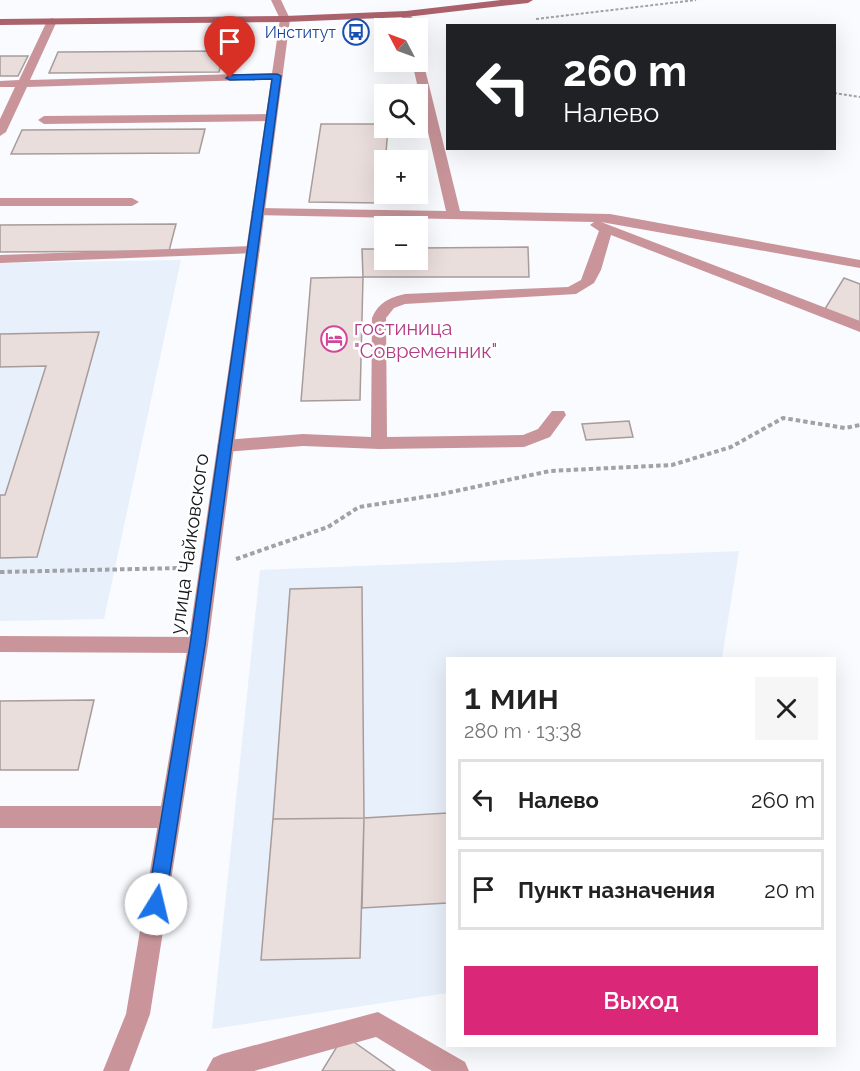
<!DOCTYPE html>
<html lang="ru">
<head>
<meta charset="utf-8">
<style>
	:root { --surface:#fff; --page:#f6f6f6; --text:#222; --muted:#767676; --line:#e0e0e0; --accent:#db2777 }
	body { margin:0; font-family:Raleway,sans-serif; background:var(--page); color:var(--text); height:100vh; display:flex; flex-direction:column; font-size:22px; white-space:nowrap }
	* { box-sizing:border-box; margin:0 }
	p { font-size:20px; color:var(--muted) }
	.icon { flex:none; width:33px; height:33px; fill:none; stroke:currentColor; stroke-width:2; stroke-linecap:round; stroke-linejoin:round }
	.map { position:relative; flex:1; overflow:hidden }
	.sheet { position:absolute; left:446px; top:657px; width:390px; height:390px; display:flex; flex-direction:column; background:var(--surface); border-radius:0px; box-shadow:0 6px 24px #0002 }
	.sheet>* { flex:none }
	.guide { position:absolute; left:446px; top:24px; width:390px; height:126px; border-radius:0px; box-shadow:0 6px 24px #0002; background:#202124; color:#fff; overflow:hidden }
	.needle { width:39px; rotate:311deg }
	.fabs { position:absolute; left:374px; top:18px; display:grid; gap:12px }
	.fabs a { display:grid; place-items:center; width:54px; height:54px; border-radius:0px; background:var(--surface); box-shadow:0 6px 24px #0002; font-size:30px }
	.pin { position:absolute; display:grid; place-items:center; width:51px; height:51px; color:#fff; margin:-62px -26px; border-radius:50% 50% 50% 0; rotate:-45deg; box-shadow:0 0 6px #0007 }
	.pin .icon { rotate:45deg }
	.me { position:absolute; width:66px; margin:-33px; rotate:9deg; stroke-linejoin:round; filter:drop-shadow(0 0 4px #0008) }
	.turn { display:flex; align-items:center; gap:21px; height:126px; padding:0 18px; font-size:27px }
	.turn .icon { width:78px; height:78px; stroke-width:2.5 }
	.turn b { display:block; font-size:42px; line-height:51px }
	.round { display:grid; place-items:center; flex:none; width:63px; height:63px; border-radius:0px; background:var(--page) }
	.summary { display:flex; align-items:center; justify-content:space-between; height:102px; padding:0 18px }
	h1 { font-size:36px; font-weight:600; line-height:45px }
	.button { display:flex; gap:12px; margin-top:auto; padding:12px 18px }
	.button a { flex:1; height:69px; border-radius:0px; background:var(--accent); color:#fff; font-size:24px; font-weight:600; line-height:69px; text-align:center }
	ul { padding:0; list-style:none }
	li { display:flex; align-items:center; gap:18px; height:81px; margin:0 12px 9px; padding:0 6px; border:3px solid var(--line); border-radius:0px }
	li div { flex:1 }
	li b { display:block; font-size:22px }
	li em { font-style:normal }
	.map>svg:first-child { display:block }
	.built { fill:#e8f0fc }
	.building { fill:#eadedc; stroke:#a79c9a; stroke-width:1.5 }
	.lines { fill:none; stroke-linecap:round; stroke-linejoin:round }
	.path-far1 { stroke:#a0a2a6; stroke-width:2; stroke-dasharray:3 2; stroke-linecap:butt }
	.path { stroke:#a0a2a6; stroke-width:4; stroke-dasharray:4.5 3; stroke-linecap:butt }
	.lane { fill:#c9959a; fill-rule:evenodd }
	.street { fill:#c9959a; fill-rule:evenodd }
	.secondary { fill:#ac626b; fill-rule:evenodd }
	.route { fill:#1a73e8; stroke:#114b97; stroke-width:1.5 }
	.labels { text-anchor:middle; dominant-baseline:central; stroke-width:5; stroke-linejoin:round; paint-order:stroke }
	.far-transit-label { font-size:16px; fill:#164399; stroke:#fff; text-anchor:end }
	.hotel-label { font-size:20px; fill:#b23c85; stroke:#fff; text-anchor:start }
	.street-label { font-size:20px; fill:#131518; stroke:#fff }
</style>
</head>
<body>
<div class="map">
<svg width="860" height="1071" viewBox="0 0 860 1071">
	<rect width="100%" height="100%" fill="#f9fbff"/>
	<path class="built" d="M181 260 104 619 0 621V263Z
		M739 551 722 658H447V993L212 1029 260 570Z"/>
	<path class="building" d="M224 51 219 72 49 73 58 52Z
		M0 56H28L18 76H0Z
		M321 124H384V128H388L382 203 309 202Z
		M205 129 199 153 11 154 22 130Z
		M176 224 169 251 0 252V225Z
		M528 247 529 277H363L362 249H384V260H417V248Z
		M363 277 360 400 301 401 311 278Z
		M844 278 860 284V325L823 312Z
		M99 332 37 557 0 558V495H5L46 366 0 367V334Z
		M629 421 633 437 586 440 582 424Z
		M362 587 364 818 273 819 290 589Z
		M94 700 78 770H0V701Z
		M447 813V903L362 908 364 818Z
		M364 818 360 958 261 960 273 819Z
		M344 1035 395 1071H322Z"/>
	<g class="lines">
		<path class="path-far1" d="M536 19 696 0
			M834 93 860 97"/>
		<path class="path" d="M236 559 328 527 359 507 437 495 550 471 672 465 731 447 783 418 845 428 860 425
			M0 572 182 568"/>
		<path class="lane" d="M271 0H281L290 19 289 21H281Z
			M406 11 411 14 414 28H404L401 14Z
			M52 18 57 21 30 80 277 73 283 76 277 79 27 87 6 132 0 136V119L15 87H0V81L19 80 47 21Z
			M417 58 423 61 460 211 610 214 860 260V268L601 222 860 321V332L611 235 601 270 594 283 576 294 405 304 394 308 386 318 387 437 523 435 538 429 552 411H564L566 415 550 437 524 447 379 449 303 446 225 452 219 450 217 446 219 442 225 440 303 434 371 437 372 318C379 302 389 298 405 294L568 287 581 280 599 231 590 225 594 222 253 215 251 212 253 209 258 208 446 211 412 62H417Z
			M271 114 277 118 275 121 44 124 38 120 44 116Z
			M0 198H132L139 202 132 206H0Z
			M253 246 260 250 258 253 0 263V255Z
			M0 636 198 637 205 639 208 645 205 651 198 653 0 652Z
			M0 806H170L178 809 181 817 178 825 170 828H0Z
			M378 1012 465 1062 469 1071H432L376 1037 254 1071H206L213 1058 222 1054Z"/>
		<path class="street" d="M285 16 290 19 208 645 150 1014 129 1071H103L126 1014 188 645 280 19Z"/>
		<path class="secondary" d="M501 0H533L528 3 406 17 285 22 0 25V19L285 16 406 11Z"/>
	</g>
	<path class="route" d="M277 74 281 76 205 645 165 904 162 911 156 913 150 911 147 904 190 645 272 79 230 80 226 78 230 75Z"/>
	<defs>
		<g id="bus-ring" transform="scale(1.35)"><circle r="9.5" fill="#fff" stroke="#1a4fb4" stroke-width="1.5"/><path d="M-5-6H5V4H4V6H2V4H-2V6H-4V4H-5ZM-3.5-4V0h7V-4ZM-3.5 1.2v1.5H-2V1.2ZM2 1.2v1.5H3.5V1.2Z" fill="#1a4fb4"/></g>
		<g id="hotel-ring" transform="scale(1.35)"><circle r="9.5" fill="#fff" stroke="#d1479c" stroke-width="1.5"/><path d="M-6-4.5h1.5V1H6V5H4.5V3h-9V5H-6ZM-4 0a1.8 1.8 0 1 1 3.6 0ZM.5 0V-2.5h3Q6-2.5 6 0Z" fill="#d1479c"/></g>
	</defs>
	<g fill-rule="evenodd">
		<use href="#bus-ring" x="356" y="32"/>
		<use href="#hotel-ring" x="334" y="339"/>
	</g>
	<g class="labels">
		<g class="far-transit-label">
			<text x="336" y="32">Институт</text>
		</g>
		<g class="hotel-label">
			<text x="354" y="328">гостиница<tspan x="354" dy="23">"Современник"</tspan></text>
		</g>
		<g class="street-label">
			<text transform="translate(189 544) rotate(-82)">улица Чайковского</text>
		</g>
	</g>
</svg>
<div class="fabs">
<a><svg class="needle" viewBox="-14 -14 28 28"><path d="M0-13l5 13h-10z" fill="#e53935"/><path d="M0 13l5-13h-10z" fill="#767676"/></svg></a>
<a><svg class="icon" aria-label="search" viewBox="0 0 24 24"><circle cx="10" cy="10" r="6"/><path d="M15 15l6 6"/></svg></a>
<a>+</a>
<a>−</a>
</div>
<div class="pin" style="left:230px;top:78px;background:#d93025"><svg class="icon" aria-label="arrive" viewBox="0 0 24 24"><path d="M6 21V4h12l-3 4 3 4H6"/></svg></div>
<svg class="me" style="left:156px;top:904px" viewBox="-20 -20 40 40"><circle r="19" fill="#fff"/><path d="M0-13L10 11 0 6-10 11z" fill="#1a73e8"/></svg>
<div class="guide">
<div class="turn"><svg class="icon" aria-label="left" viewBox="0 0 24 24"><path d="M17 20v-9H6M10 6l-5 5 5 5"/></svg><div><b>260 m</b>Налево</div></div>
</div>
<section class="sheet">
<div class="summary"><div><h1>1 мин</h1><p>280 m · 13:38</p></div><a class="round"><svg class="icon" aria-label="close" viewBox="0 0 24 24"><path d="M6 6l12 12M18 6L6 18"/></svg></a></div>
<ul>
<li><svg class="icon" aria-label="left" viewBox="0 0 24 24"><path d="M17 20v-9H6M10 6l-5 5 5 5"/></svg><div><b>Налево</b></div><em>260 m</em></li>
<li><svg class="icon" aria-label="arrive" viewBox="0 0 24 24"><path d="M6 21V4h12l-3 4 3 4H6"/></svg><div><b>Пункт назначения</b></div><em>20 m</em></li>
</ul>
<div class="button"><a>Выход</a></div>
</section>
</div>
</body>
</html>
